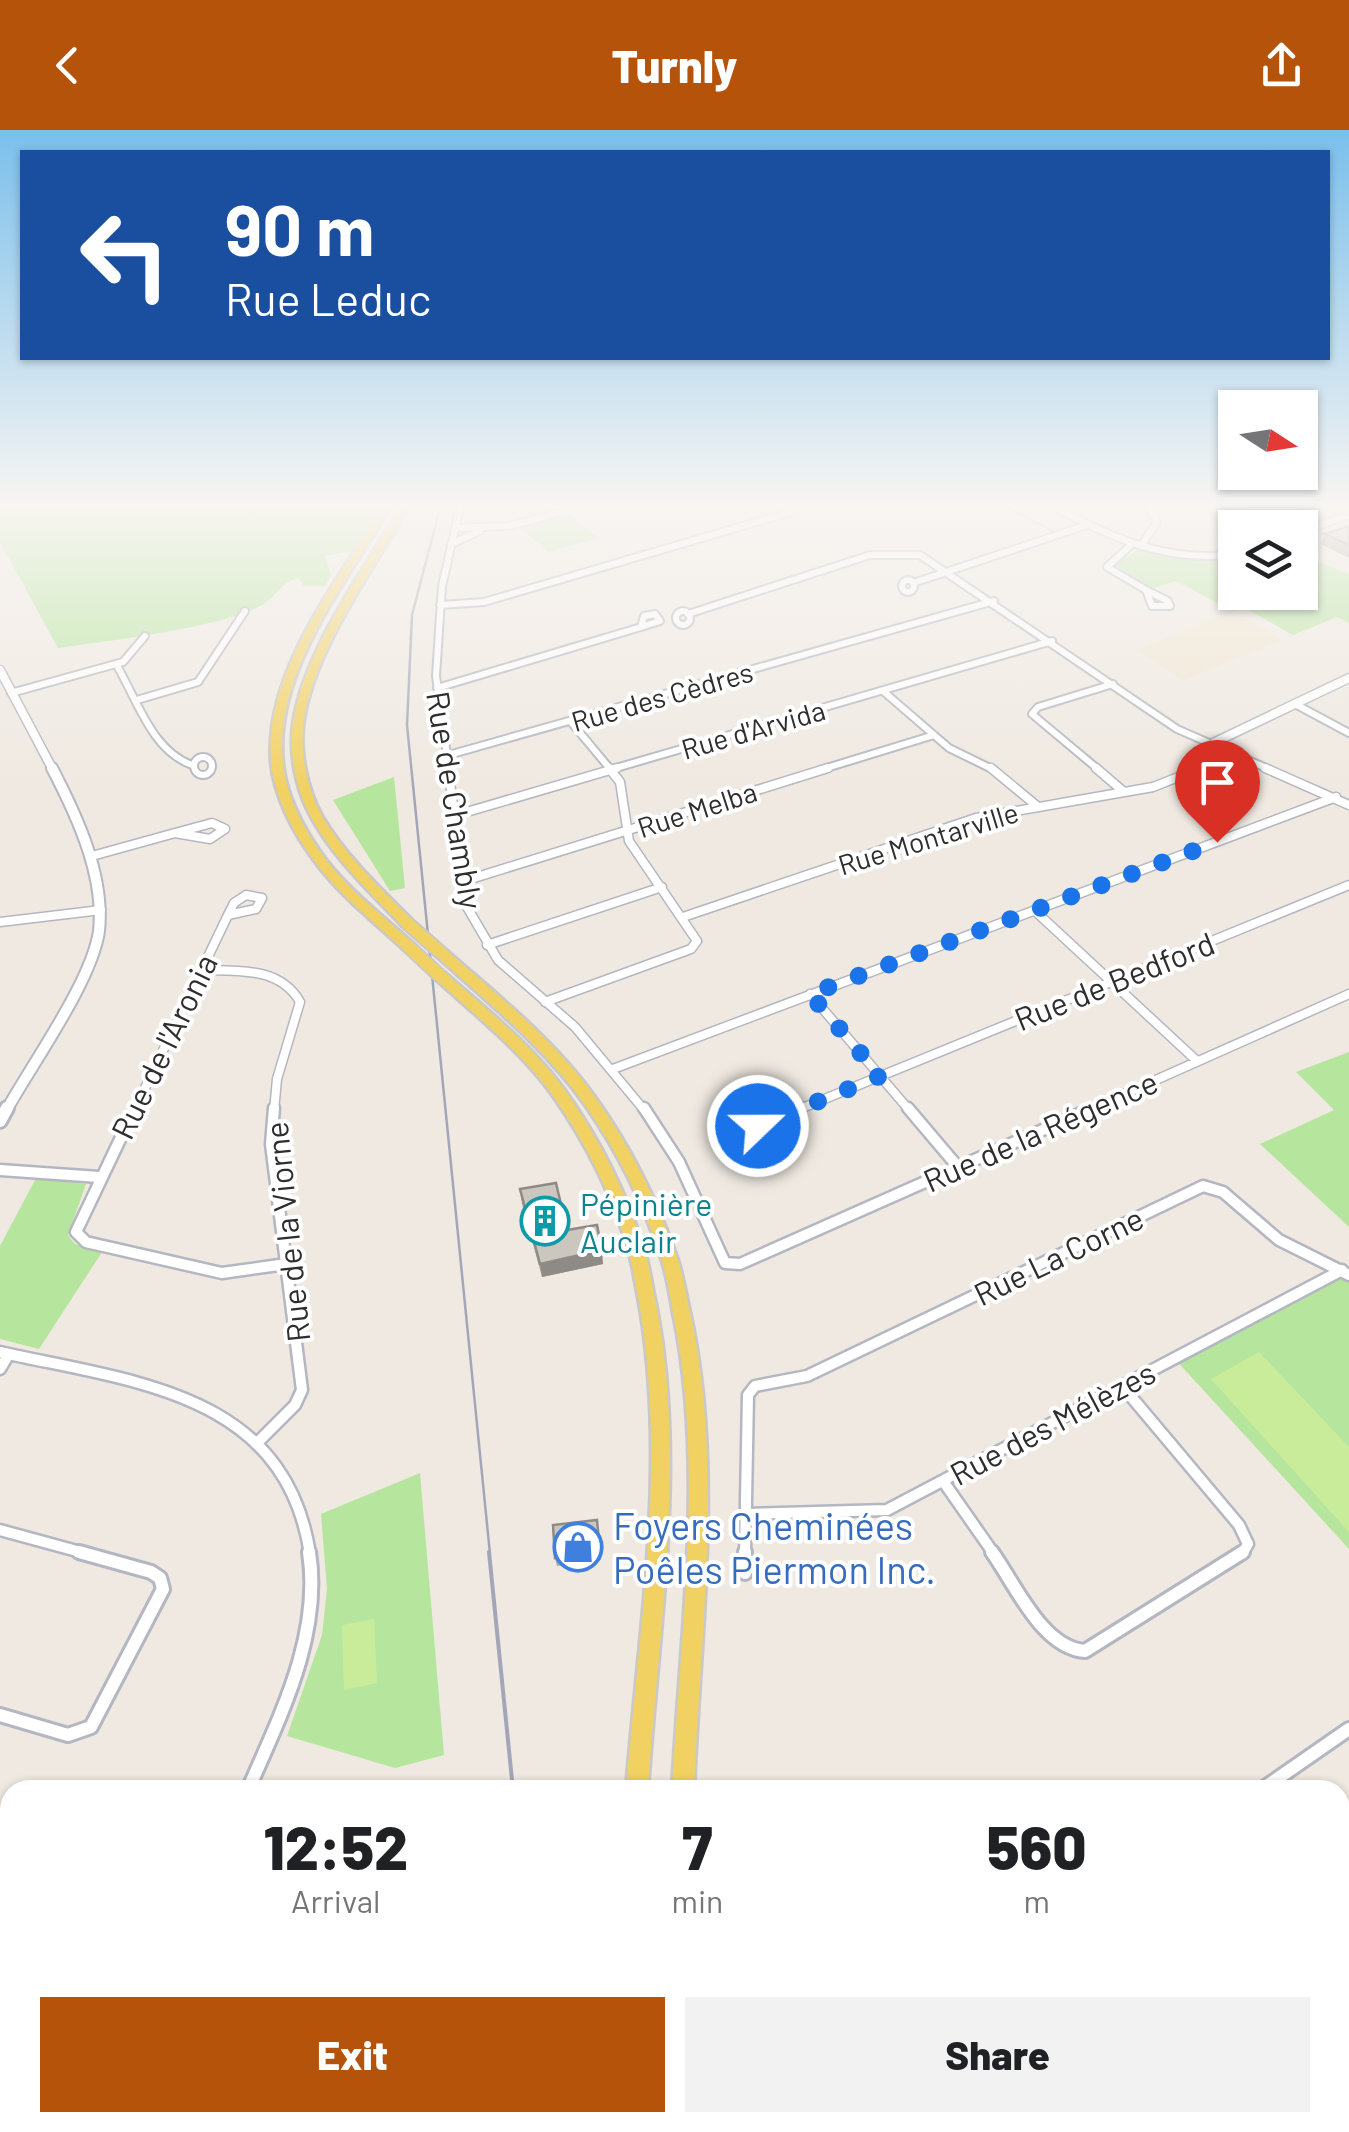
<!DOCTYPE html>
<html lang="en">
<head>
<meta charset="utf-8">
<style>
	:root { --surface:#fff; --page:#f2f2f2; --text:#202124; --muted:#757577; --accent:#b45309 }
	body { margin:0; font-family:Barlow,sans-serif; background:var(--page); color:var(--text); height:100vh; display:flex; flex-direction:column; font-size:38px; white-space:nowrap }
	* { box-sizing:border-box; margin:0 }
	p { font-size:32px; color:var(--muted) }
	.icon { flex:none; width:55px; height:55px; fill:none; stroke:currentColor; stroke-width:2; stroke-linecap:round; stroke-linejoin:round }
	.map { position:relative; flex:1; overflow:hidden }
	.side { position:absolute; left:0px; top:1650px; width:1350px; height:352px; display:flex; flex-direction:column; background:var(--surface); border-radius:30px 30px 0 0; box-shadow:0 2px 8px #0004 }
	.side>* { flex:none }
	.banner { position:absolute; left:20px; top:20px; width:1310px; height:210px; border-radius:0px; box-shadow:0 2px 8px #0004; background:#1a4fa0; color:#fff; overflow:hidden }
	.needle { width:65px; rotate:102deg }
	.buttons { position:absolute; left:1218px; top:260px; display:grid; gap:20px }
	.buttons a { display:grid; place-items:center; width:100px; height:100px; border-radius:0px; background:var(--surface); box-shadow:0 2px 8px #0004; font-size:50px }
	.pin { position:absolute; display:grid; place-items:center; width:85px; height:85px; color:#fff; margin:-102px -42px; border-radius:50% 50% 50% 0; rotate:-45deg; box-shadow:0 0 10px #0007 }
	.pin .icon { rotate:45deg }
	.me { position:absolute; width:110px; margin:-55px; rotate:68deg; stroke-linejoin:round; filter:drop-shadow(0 0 8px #0008) }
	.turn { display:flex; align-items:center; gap:35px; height:210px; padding:0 40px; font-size:45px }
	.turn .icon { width:130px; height:130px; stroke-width:2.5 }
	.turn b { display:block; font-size:70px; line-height:85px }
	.eta { display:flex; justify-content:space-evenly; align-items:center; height:170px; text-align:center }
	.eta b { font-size:60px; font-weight:800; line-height:70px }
	.primary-button { display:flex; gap:20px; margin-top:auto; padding:20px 40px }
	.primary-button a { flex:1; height:115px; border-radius:0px; background:var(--accent); color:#fff; font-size:40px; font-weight:800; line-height:115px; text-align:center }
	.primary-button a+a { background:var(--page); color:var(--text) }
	header { display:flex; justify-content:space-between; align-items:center; height:130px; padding:0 40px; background:var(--accent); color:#fff; font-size:45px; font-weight:800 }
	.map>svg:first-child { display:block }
	.education { fill:#f0e6d1 }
	.green { fill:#b6e59e }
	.pitch { fill:#c9ec9a }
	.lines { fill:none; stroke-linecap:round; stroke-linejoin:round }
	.stream { stroke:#75cff0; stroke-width:2.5 }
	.minor-far3-casing { stroke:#b4b7c1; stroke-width:10 }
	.minor-far2-casing { stroke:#b4b7c1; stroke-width:11 }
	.minor-far1-casing { stroke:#b4b7c1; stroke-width:15 }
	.minor-casing { stroke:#b4b7c1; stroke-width:18 }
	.tertiary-far2-casing { stroke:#b4b7c1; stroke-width:11 }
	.tertiary-far1-casing { stroke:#b4b7c1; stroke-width:14 }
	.tertiary-casing { stroke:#b4b7c1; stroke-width:18 }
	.primary-casing { stroke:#c9c9c9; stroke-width:5 }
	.minor-far3 { stroke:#fff; stroke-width:6 }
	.minor-far2 { stroke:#fff; stroke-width:8 }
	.minor-far1 { stroke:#fff; stroke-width:10 }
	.minor { stroke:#fff; stroke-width:12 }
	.tertiary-far2 { stroke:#fff; stroke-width:8 }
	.tertiary-far1 { stroke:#fff; stroke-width:10 }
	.tertiary { stroke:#fff; stroke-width:12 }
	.primary { fill:#f2d163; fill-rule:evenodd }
	.rail-far1 { stroke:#a3a6b8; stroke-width:2.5 }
	.rail { stroke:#a3a6b8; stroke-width:4 }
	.primary-bridge-casing { stroke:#c9c9c9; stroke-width:16; stroke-linecap:butt }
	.primary-bridge { stroke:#f2d163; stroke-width:12 }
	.wall { fill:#afaba4 }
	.shaded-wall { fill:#8e8b86 }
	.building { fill:#cbc7bf; stroke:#8e8b86; stroke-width:2.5 }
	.route { stroke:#1a73e8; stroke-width:18; stroke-dasharray:0 32.4 }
	.labels { text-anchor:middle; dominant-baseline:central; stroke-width:8; stroke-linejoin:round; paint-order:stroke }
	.far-street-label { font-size:28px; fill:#2e2e2e; stroke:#fff }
	.street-label { font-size:32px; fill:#2e2e2e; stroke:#fff }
	.culture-label { font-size:32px; fill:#0d838f; stroke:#fff; text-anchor:start }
	.near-shop-label { font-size:38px; fill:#366cbe; stroke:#fff; text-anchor:start }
</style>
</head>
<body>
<header><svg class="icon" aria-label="back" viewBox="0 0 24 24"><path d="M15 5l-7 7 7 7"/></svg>Turnly<svg class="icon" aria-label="share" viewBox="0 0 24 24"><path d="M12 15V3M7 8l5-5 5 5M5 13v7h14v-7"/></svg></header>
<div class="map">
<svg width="1349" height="2002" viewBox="0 0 1349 2002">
	<rect width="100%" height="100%" fill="#efe9e1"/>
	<path class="education" d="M1232 482 1283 510 1184 550 1136 520Z"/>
	<path class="green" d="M0 378H378L356 420 325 426 331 445 325 456H304L298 448C280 453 277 466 262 475 225 497 105 511 58 518L0 412Z
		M569 385 599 408 548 422 521 398Z
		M1139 418 1215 430 1235 441V462H1300V429L1306 427 1349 444V493L1337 487 1293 505 1243 477 1233 481 1176 451 1152 459 1113 436Z
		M394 647 405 758 390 761 333 670Z
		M1349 922V1097L1260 1014 1334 980 1296 942Z
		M36 1048 86 1054 68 1105 75 1114 102 1122 39 1219 0 1209V1116Z
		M1342 1140 1349 1145V1419L1173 1227Z
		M420 1343 444 1625 395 1638 287 1606 322 1505 327 1459 321 1384Z"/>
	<path class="pitch" d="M1259 1222 1349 1317V1402L1211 1249Z
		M374 1489 377 1553 344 1560 342 1495Z"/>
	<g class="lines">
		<path class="stream" d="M1009 378 1055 402"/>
		<g class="minor-far3-casing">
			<path id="minor-far3" d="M1222 378 1235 400
				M1060 380C1116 410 1171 433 1235 424
				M455 398 509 396 577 378
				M1300 402 1349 385
				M451 414 480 401
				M1132 414 1107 437 1146 460
				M1141 416 1157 392 1149 378
				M902 456a6 6 0 1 1 12 0a6 6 0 1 1-12 0Z
				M913 453 1087 395
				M1146 460 1168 471 1170 476H1152Z
				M440 475 484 472 804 378
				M676 488a7 7 0 1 1 14 0a7 7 0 1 1-14 0Z
				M655 484 660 491 641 497 644 486Z
				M688 484 870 425H920L1177 599 1271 640
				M116 534C137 569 151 620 192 635
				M437 558 641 497
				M883 561 949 618 994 640
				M11 563 123 532 145 506
				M137 570 198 552 245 481
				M1295 574 1349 603
				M571 592 611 640
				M445 626 994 471
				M194 636a9 9 0 1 1 18 0a9 9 0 1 1-18 0Z
				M449 640 436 546 442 456 460 378
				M609 640 1052 511
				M820 640 934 605
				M1099 640 1032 584 1038 577 1113 554
				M1194 640 1233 625"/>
		</g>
		<g class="minor-far2-casing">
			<path id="minor-far2" d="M448 638 467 777 498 830 575 897 645 981
				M991 638 1037 676
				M1096 638 1124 662
				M1265 638 1349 675
				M453 686 617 638
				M212 693 225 699 210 709 175 703Z
				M92 726 175 703
				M461 752 828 638
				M246 765 262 768 256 779 228 785 234 773Z
				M1034 780 1197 931
				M683 787 976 688 1153 657 1201 638
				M0 792 101 780
				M487 815 662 757
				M200 840C236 841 280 836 300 872L277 949 274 981
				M810 864 910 981
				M545 872 691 819 697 811 629 711 620 652 609 638
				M613 939 1336 667
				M134 981 228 785
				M795 981 1349 755
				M1086 981 1349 864"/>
		</g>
		<g class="minor-far1-casing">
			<path id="minor-far1" d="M135 978 76 1102 86 1112 222 1143 286 1134
				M644 978 679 1032 725 1133 740 1134 1092 978
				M908 978 958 1037
				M733 1000a12 12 0 1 1 24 0a12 12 0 1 1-24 0Z
				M757 996 801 978
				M0 1040 99 1047
				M0 1222C132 1252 285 1261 310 1424
				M0 1239 9 1224
				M1123 1257 1239 1395 1248 1414 1242 1424
				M258 1312 295 1275 302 1260 271 1014 274 978
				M943 1351 994 1424
				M747 1384 887 1380 1342 1140
				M0 1400 88 1424
				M745 1424 748 1265 755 1256 807 1246 1203 1056 1223 1062 1279 1110 1349 1145"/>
		</g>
		<g class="minor-casing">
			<path id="minor" d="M992 1422C1015 1454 1042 1518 1085 1521L1243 1422
				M745 1443V1422
				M0 1585 68 1605 91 1597 163 1459 160 1448 151 1442 79 1422
				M248 1660C280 1586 322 1505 309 1422
				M1261 1660 1349 1599
				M1340 1752 1349 1764
				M1340 1963 1349 1957
				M761 1992 762 2002
				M99 2002 103 1992
				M309 2002 312 1992
				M1281 2002 1295 1992"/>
		</g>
		<g class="tertiary-far2-casing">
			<path id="tertiary-far2" d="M0 540 53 640
				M1209 615 1349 548"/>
		</g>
		<g class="tertiary-far1-casing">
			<path id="tertiary-far1" d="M6 981C32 934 92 851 99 801 105 746 77 686 52 638"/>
		</g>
		<g class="tertiary-casing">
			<path id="tertiary" d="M0 991 7 978"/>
		</g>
		<g class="primary-casing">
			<path id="primary" d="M382 378H391C347 450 273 544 283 633 286 666 303 697 321 723 346 758 382 785 414 814L416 817 414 820H404C373 791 338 764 313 729 293 702 274 666 271 632 264 542 337 451 382 378Z
				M400 378H409C374 438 314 521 304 590 299 621 307 659 322 686 346 726 379 757 412 790L413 793 407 797 402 796C369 761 333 728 310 685 295 657 288 619 294 588 306 518 363 440 400 378Z
				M439 817 444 818C496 864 555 910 595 967 631 1017 658 1072 678 1130 683 1146 686 1164 690 1182 724 1335 700 1504 694 1660H672C680 1506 705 1335 673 1183 670 1165 667 1147 662 1131 644 1075 618 1022 585 975 544 917 486 871 434 824L432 821Z
				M439 840 444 842C485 878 531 914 564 959 599 1008 627 1063 645 1122 650 1138 652 1157 656 1174 687 1331 658 1502 648 1660H626C639 1498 668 1329 638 1167 635 1153 633 1137 629 1123 613 1067 586 1013 553 966 521 921 475 885 434 848L432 845 434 842Z
				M629 1992H654L655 2002H629Z
				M683 1992H708L709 2002H683Z"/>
		</g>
		<use href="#minor-far3" class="minor-far3"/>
		<use href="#minor-far2" class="minor-far2"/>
		<use href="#minor-far1" class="minor-far1"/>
		<use href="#minor" class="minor"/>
		<use href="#tertiary-far2" class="tertiary-far2"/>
		<use href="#tertiary-far1" class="tertiary-far1"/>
		<use href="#tertiary" class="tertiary"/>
		<use href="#primary" class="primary"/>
		<path class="rail-far1" d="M440 378 412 485 407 595 490 1424"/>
		<path class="rail" d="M489 1422 513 1660
			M547 1992 548 2002"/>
		<g class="primary-bridge-casing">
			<path id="primary-bridge" d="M407 793 439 821
				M409 817 439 845"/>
		</g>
		<use href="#primary-bridge" class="primary-bridge"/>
	</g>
	<path class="wall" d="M1244 378H1306L1302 388 1282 395 1280 398H1260L1244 392 1243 382Z
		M1349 396V428L1321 414 1325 404Z
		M520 1060 567 1100 603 1134 542 1147 522 1074Z
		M597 1390 601 1430 557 1436 555 1428Z"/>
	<path class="shaded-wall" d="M1297 378H1306L1302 388 1277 398 1280 389 1287 382Z
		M602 1120 603 1134 542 1147 540 1134Z"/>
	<path class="building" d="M1249 378H1297L1287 382 1280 389Z
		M1349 396V415L1325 404Z
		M556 1053 567 1100 597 1095 602 1120 540 1134 520 1059Z
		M597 1390 600 1422 555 1428 553 1395Z"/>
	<linearGradient id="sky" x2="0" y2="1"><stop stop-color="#7abfeb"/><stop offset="0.57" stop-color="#f8f5f2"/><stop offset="1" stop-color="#f8f5f2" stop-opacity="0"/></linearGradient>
	<rect width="1349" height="659" fill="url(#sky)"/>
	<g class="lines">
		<path class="route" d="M758 996 880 946 810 864 1217 712"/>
	</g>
	<defs>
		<g id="building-ring" transform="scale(2.5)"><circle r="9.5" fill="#fff" stroke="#0f9aa8" stroke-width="1.5"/><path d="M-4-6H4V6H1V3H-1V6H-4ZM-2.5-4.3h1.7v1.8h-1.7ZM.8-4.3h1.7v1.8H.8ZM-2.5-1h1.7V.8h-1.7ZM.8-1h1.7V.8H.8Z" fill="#0f9aa8"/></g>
		<g id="shop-ring" transform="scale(2.5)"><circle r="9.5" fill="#fff" stroke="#3f7fe0" stroke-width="1.5"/><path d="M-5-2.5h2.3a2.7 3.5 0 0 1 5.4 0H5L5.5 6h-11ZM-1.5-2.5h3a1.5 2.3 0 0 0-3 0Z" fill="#3f7fe0"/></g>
	</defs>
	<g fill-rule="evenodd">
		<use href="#building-ring" x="545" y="1091"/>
		<use href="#shop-ring" x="578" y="1417"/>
	</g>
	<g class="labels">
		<g class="far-street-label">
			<text transform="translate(662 566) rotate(-16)">Rue des Cèdres</text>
			<text transform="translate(753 599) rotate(-16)">Rue d'Arvida</text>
			<text transform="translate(697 679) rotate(-18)">Rue Melba</text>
			<text transform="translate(928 708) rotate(-17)">Rue Montarville</text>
		</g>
		<g class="street-label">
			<text transform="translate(456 670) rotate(81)">Rue de Chambly</text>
			<text transform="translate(1114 850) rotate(-22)">Rue de Bedford</text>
			<text transform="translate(163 916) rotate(-64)">Rue de l'Aronia</text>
			<text transform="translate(1040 1000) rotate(-24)">Rue de la Régence</text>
			<text transform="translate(286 1102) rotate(-96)">Rue de la Viorne</text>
			<text transform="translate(1058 1125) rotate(-26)">Rue La Corne</text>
			<text transform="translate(1052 1292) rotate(-28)">Rue des Mélèzes</text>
		</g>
		<g class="culture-label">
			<text x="580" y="1073">Pépinière<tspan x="580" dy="37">Auclair</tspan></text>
		</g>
		<g class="near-shop-label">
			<text x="613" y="1395">Foyers Cheminées<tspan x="613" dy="44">Poêles Piermon Inc.</tspan></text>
		</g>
	</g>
</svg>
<div class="buttons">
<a><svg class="needle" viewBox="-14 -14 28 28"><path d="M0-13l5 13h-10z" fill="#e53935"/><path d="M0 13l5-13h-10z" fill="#757577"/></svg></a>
<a><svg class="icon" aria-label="layers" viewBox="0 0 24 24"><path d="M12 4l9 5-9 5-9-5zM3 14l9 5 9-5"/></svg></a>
</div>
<div class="pin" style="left:1217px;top:712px;background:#d93025"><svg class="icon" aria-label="arrive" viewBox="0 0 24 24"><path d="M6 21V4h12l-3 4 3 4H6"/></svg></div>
<svg class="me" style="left:758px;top:996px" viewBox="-20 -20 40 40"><circle r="17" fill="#1a73e8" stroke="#fff" stroke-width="3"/><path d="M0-11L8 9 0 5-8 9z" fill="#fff"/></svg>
<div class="banner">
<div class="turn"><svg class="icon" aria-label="left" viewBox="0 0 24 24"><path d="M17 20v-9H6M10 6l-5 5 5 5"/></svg><div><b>90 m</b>Rue Leduc</div></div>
</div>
<section class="side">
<div class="eta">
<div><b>12:52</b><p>Arrival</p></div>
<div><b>7</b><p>min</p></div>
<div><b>560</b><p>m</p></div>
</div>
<div class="primary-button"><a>Exit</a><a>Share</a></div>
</section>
</div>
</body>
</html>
